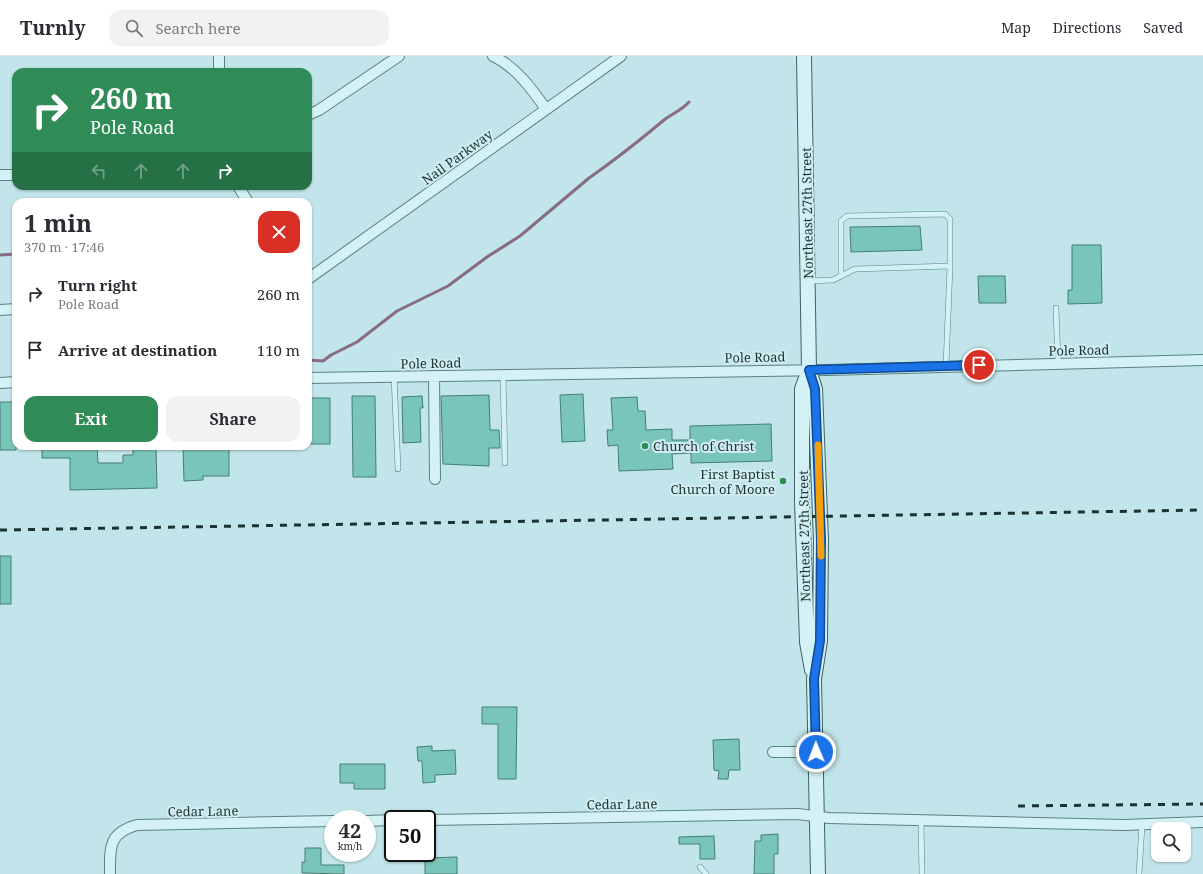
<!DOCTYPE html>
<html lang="en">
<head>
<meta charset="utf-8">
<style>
	:root { --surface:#fff; --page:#f2f2f3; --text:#2b2b33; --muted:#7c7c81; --line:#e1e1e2; --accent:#2f8c56 }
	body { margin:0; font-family:"Noto Serif",serif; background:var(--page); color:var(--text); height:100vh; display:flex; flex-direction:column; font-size:15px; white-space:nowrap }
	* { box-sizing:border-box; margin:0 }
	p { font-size:13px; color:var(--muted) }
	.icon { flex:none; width:22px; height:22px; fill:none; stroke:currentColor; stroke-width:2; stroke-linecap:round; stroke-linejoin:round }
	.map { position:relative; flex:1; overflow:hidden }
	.sheet { position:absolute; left:12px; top:142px; width:300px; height:252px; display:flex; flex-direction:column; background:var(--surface); border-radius:12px; box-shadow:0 1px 3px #0004 }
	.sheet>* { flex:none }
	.guide { position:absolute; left:12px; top:12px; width:300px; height:122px; border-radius:12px; box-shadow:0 1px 3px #0004; background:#2f8c56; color:#fff; overflow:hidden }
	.fabs { position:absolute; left:1151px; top:766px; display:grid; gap:8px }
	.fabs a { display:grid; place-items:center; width:40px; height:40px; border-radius:8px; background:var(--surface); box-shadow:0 1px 3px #0004; font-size:20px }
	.speed { position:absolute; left:324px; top:754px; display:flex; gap:8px; font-size:20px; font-weight:700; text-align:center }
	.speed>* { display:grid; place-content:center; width:52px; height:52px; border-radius:50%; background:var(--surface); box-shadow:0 1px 3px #0004; line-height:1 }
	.speed small { font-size:10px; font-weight:400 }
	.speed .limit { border:2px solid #111; border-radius:6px; background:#fff; color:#111 }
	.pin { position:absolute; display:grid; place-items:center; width:34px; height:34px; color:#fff; margin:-17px; border:2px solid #fff; border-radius:50%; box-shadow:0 1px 4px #0007 }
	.me { position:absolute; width:44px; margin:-22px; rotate:359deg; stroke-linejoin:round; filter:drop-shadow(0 0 3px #0008) }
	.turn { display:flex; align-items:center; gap:14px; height:84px; padding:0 12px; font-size:18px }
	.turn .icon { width:52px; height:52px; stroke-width:2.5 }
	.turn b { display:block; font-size:28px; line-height:34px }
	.lanes { display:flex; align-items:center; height:38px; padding:0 12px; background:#0003; justify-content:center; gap:20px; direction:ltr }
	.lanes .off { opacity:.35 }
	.round { display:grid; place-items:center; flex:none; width:42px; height:42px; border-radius:12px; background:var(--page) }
	.overview { display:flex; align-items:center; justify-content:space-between; height:68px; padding:0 12px }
	h1 { font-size:24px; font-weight:700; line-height:30px }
	.button { display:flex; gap:8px; margin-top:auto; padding:8px 12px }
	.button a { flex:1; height:46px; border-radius:12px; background:var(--accent); color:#fff; font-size:16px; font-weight:700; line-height:46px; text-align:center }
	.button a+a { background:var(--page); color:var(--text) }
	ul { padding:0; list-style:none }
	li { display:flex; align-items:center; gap:12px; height:56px; padding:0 12px }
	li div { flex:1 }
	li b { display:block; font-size:15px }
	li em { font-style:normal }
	header { display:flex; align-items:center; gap:24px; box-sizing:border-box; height:56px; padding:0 20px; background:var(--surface); border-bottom:1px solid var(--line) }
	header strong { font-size:19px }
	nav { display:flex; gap:22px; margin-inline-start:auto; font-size:14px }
	.search { width:280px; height:36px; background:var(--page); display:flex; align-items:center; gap:10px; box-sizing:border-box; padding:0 14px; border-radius:12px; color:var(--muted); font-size:15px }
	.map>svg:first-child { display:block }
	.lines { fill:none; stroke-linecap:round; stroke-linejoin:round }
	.stream { stroke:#896c84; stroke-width:3 }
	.building { fill:#7ac5b9; stroke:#427f74 }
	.lane-casing { stroke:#5a8280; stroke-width:6 }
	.street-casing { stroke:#5a8280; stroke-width:12 }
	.secondary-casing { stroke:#3e6361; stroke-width:16 }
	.lane { stroke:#d4f1f5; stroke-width:5 }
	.street { stroke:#d4f1f5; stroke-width:10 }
	.secondary { stroke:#d4f1f5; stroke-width:14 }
	.rail { stroke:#1d3331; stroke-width:3; stroke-dasharray:7 7; stroke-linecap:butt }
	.route-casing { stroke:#114b97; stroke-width:10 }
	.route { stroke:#1a73e8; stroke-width:7 }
	.slow { stroke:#f59e0b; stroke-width:7 }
	.poi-dot { fill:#2f8c56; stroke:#d0edf2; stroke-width:1.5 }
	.labels { text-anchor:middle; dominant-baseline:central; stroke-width:4; stroke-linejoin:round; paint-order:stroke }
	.street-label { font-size:13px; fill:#1d3331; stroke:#d0edf2 }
	.poi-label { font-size:13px; fill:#1d3331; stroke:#d0edf2; text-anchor:start }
</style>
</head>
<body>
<header>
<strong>Turnly</strong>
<div class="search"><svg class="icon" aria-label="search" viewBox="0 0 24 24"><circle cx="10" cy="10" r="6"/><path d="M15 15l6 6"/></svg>Search here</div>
<nav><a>Map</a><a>Directions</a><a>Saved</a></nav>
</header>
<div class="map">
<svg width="1203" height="818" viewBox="0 0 1203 818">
	<rect width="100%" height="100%" fill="#c1e5ea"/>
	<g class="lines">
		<path class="stream" d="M0 199 16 198
			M308 304 323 305 331 299 357 286 397 255 448 230 487 201 520 180 589 122C615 104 640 84 664 64 672 58 682 54 689 46"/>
	</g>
	<path class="building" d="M920 170 922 194 851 196 850 171Z
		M1072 189H1101L1102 247 1068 248V234H1072Z
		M978 220H1005L1006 247H979Z
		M583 338 585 385 562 386 560 339Z
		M489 339 490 374H499L500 392H489V410L443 408 441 340Z
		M352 340H375L376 421H353Z
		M422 340 423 352H420L421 386 403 387 402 341Z
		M637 341 638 355H645L646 374 672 373V384H690V370L771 368 772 405 691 407V397L672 398 673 413 619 415 618 389 608 390 607 374H613L611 342Z
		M308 342H330V388H308Z
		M0 346H16V394H0Z
		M42 390H97L98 407H123V399H133V390H156L157 432 70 434V402H42Z
		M183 390H229V420H203V424L184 425Z
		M0 500H11V548H0Z
		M482 651H517L516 723H498V668H482Z
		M739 683 740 714H729L728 723H718L719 715 714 714 713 684Z
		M432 690V695L455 694 456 718 435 719V726L423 727 422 705H418L417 691Z
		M340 708H385V733H354V727H340Z
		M778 778V798H774V818H754L755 785H761V779Z
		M714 780 715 803H700V788H679V781Z
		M305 792H321V809H344V818L302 817V806H305Z
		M457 801V818H425V802Z"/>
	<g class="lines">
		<g class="lane-casing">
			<path id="lane" d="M841 220V165L847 160 945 158 950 163V210
				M809 225 833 224 855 213 950 210 946 310
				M1056 252 1058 307
				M503 319 505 407
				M394 320 398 413
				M921 765 922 818
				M700 811 706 818
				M1139 818 1142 769"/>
		</g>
		<g class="street-casing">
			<path id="street" d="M219 0V16
				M493 0C516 11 531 32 546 53
				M308 59 319 54 399 0
				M0 119H16
				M238 130 248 146
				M308 223 621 0
				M0 254 16 253
				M434 320 435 423
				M308 322 827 314 1203 304
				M0 327 16 326
				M773 696H816
				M427 764 798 758 829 762 1124 769 1203 766
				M367 765 393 764
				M110 818C110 792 108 777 137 769L333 765"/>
		</g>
		<g class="secondary-casing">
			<path id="secondary" d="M804 0 809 314 815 333 821 484 820 585 814 623 818 818
				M809 314 802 333V446L807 586 812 614"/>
		</g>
		<use href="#lane" class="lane"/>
		<use href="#street" class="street"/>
		<use href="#secondary" class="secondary"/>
		<path class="rail" d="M0 474 1203 454
			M1018 750 1203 748"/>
	</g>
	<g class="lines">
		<g class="route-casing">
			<path id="route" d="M816 696 814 623 820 585 821 484 815 333 809 314 979 309"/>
		</g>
		<use href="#route" class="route"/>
		<path class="slow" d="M818 389 821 500"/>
	</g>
	<g class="poi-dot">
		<circle cx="645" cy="390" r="4"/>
		<circle cx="783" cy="425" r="4"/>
	</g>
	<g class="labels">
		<g class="street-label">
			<text transform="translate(457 101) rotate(-36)">Nail Parkway</text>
			<text transform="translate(807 157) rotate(-91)">Northeast 27th Street</text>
			<text transform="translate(1079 294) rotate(-1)">Pole Road</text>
			<text transform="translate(755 301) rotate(-1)">Pole Road</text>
			<text transform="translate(431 307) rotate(-1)">Pole Road</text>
			<text transform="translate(804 480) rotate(-91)">Northeast 27th Street</text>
			<text transform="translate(622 748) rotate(-1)">Cedar Lane</text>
			<text transform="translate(203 755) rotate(-1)">Cedar Lane</text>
		</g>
		<g class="poi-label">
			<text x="653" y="390">Church of Christ</text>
			<text x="775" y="418" text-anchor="end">First Baptist<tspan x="775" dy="15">Church of Moore</tspan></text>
		</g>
	</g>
</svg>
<div class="fabs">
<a><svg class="icon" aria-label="search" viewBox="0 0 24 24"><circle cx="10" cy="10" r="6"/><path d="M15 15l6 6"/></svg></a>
</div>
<div class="speed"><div>42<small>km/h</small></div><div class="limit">50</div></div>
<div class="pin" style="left:979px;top:309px;background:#d93025"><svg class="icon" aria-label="arrive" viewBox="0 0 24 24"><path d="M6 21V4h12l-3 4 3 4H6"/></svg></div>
<svg class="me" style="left:816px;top:696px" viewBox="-20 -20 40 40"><circle r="17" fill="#1a73e8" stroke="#fff" stroke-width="3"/><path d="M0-11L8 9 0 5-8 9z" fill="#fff"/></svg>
<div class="guide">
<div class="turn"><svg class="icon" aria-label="right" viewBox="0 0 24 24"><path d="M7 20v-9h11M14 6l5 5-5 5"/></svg><div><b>260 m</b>Pole Road</div></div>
<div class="lanes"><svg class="icon off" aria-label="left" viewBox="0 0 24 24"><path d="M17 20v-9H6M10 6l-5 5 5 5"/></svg><svg class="icon off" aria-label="ahead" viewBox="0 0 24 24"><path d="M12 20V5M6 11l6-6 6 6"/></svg><svg class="icon off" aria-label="ahead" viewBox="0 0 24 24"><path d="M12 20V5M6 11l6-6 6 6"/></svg><svg class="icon" aria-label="right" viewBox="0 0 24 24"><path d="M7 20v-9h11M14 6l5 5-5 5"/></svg></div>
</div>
<section class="sheet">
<div class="overview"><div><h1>1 min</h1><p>370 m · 17:46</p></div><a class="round" style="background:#d93025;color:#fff"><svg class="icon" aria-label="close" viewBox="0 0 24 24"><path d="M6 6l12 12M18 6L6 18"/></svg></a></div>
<ul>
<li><svg class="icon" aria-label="right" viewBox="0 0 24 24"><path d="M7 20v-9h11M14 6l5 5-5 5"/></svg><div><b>Turn right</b><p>Pole Road</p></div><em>260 m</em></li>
<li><svg class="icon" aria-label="arrive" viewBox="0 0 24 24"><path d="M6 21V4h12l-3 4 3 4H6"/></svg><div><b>Arrive at destination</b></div><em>110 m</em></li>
</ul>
<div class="button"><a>Exit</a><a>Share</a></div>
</section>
</div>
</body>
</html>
